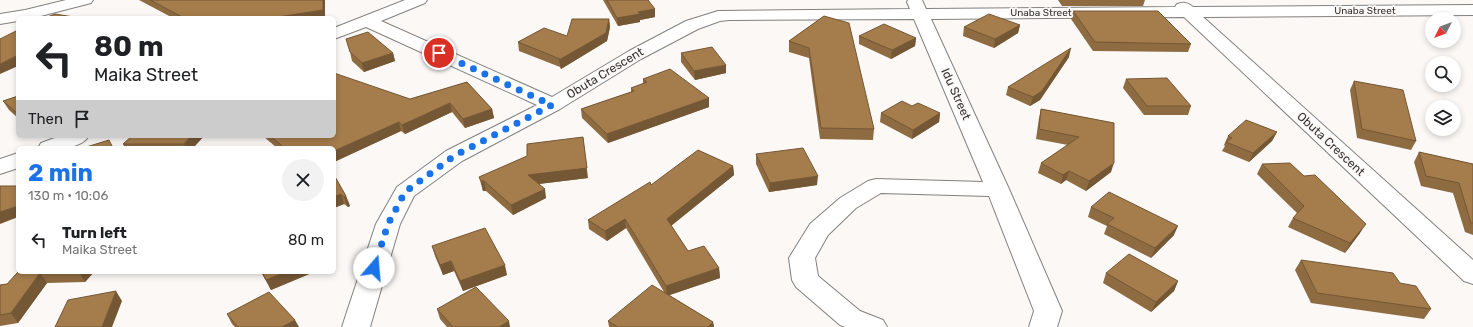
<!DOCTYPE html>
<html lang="en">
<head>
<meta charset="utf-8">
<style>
	:root { --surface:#fff; --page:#f2f2f2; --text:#202124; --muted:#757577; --accent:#1a73e8 }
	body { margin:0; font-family:Rubik,sans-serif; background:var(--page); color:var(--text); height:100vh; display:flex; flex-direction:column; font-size:15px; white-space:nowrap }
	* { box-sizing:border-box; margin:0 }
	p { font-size:13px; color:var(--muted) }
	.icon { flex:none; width:22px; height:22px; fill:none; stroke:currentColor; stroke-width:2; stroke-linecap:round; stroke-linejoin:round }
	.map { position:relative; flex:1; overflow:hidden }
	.panel { position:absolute; left:16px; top:146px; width:320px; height:128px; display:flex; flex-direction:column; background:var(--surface); border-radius:6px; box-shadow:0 2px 6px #0003 }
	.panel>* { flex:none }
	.banner { position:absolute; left:16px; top:16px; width:320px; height:122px; border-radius:6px; box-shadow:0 2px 6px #0003; background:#fff; color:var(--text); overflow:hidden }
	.needle { width:26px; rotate:228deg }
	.tools { position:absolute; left:1425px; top:12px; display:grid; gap:8px }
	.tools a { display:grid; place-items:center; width:36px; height:36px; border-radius:50%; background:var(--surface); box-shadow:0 2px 6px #0003; font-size:20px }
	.pin { position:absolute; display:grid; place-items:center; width:34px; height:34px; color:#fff; margin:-17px; border:2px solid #fff; border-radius:50%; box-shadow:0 1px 4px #0007 }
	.me { position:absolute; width:44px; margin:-22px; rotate:18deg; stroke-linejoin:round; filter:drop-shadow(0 0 3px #0008) }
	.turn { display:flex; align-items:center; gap:14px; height:84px; padding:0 12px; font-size:18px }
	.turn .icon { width:52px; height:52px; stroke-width:2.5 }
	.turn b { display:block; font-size:28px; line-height:34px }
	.then { display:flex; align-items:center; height:38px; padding:0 12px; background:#0003; gap:8px; font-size:15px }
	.round { display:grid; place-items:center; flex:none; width:42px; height:42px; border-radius:21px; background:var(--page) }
	.head { display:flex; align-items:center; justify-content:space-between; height:68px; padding:0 12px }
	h1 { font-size:24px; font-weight:700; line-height:30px; color:var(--accent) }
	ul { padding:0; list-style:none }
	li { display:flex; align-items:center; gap:12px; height:52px; padding:0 12px }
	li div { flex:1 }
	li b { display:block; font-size:15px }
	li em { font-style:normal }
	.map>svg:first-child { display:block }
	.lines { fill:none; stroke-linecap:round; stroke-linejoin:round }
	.street-casing { stroke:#83817e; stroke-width:2 }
	.street { fill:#fff; fill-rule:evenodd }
	.wall { fill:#8e6b41 }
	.shaded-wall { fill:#745735 }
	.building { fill:#a57c4c; stroke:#745735 }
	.route { stroke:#1a73e8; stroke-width:7; stroke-dasharray:0 12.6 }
	.labels { text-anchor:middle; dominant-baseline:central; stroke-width:3.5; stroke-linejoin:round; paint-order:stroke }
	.far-street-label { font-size:10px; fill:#353433; stroke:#fbf8f6 }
	.street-label { font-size:12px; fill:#353433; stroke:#fbf8f6 }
</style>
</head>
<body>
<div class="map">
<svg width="1473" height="327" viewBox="0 0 1473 327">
	<rect width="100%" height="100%" fill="#fbf8f6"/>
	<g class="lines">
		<g class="street-casing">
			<path id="street" d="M66 0H93L91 3 33 18H18V21L0 24V14L25 10Z
				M405 0H427L425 3 381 21 552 97 629 51 686 21 718 11 910 9 907 2 908 0H922L926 9 1175 7 1177 4C1184 2 1187 2 1193 7L1473 5V15L1203 17 1473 260V284L1464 281 1184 17 931 19 1009 189 1062 311 1057 327H1029L1034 311 989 196 881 193 856 208 828 235 815 258 818 276 860 311 883 320 887 327H845L840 325 796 287 792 280 789 258 810 224 840 198 868 181 876 179 983 182 914 19 729 20 720 21 698 29 641 59 560 109 462 161 414 196 400 224 370 327H342L376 224 397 187 446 151 537 105 366 27 334 39V28Z
				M60 136H89C79 151 54 148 38 148L41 143Z
				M18 153V168L0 174V159Z"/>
		</g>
		<use href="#street" class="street"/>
	</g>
	<path class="wall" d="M139 0H325V18H173Z
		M603 0H648L655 17 640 20V22L618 26Z
		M1058 0H1145L1143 6H1062Z
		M1073 11 1191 44 1188 52 1093 51 1071 19Z
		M824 16 874 129 873 140 820 139 809 58 789 52V41Z
		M609 19 610 27 607 41 561 69 560 67 519 51 518 42 567 36Z
		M1020 25 1018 33 994 48 963 36 964 27Z
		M859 36 916 38 915 46 891 59 859 44Z
		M350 52 393 53 395 61 364 72 352 61Z
		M681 53 726 73 695 80 681 62Z
		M1069 57 1040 100 1030 106 1006 95 1008 87Z
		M643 79 709 98V107L608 143 582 118 581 109 631 92V88L643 84Z
		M1126 79 1191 106 1188 115H1144L1123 88Z
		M1354 81 1416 141 1411 150 1357 138 1350 90Z
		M467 82 492 109 494 118 465 128 452 112 405 134 401 131 334 162V148H277L263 136H334L410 99Z
		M18 96V118L9 110 3 101Z
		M912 106 940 113 939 122 912 139 880 122 881 113Z
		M1041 109 1114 123 1111 172 1086 191 1066 180 1061 184 1038 173 1041 163 1068 145 1036 139 1039 118Z
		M1277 132 1272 141 1249 162 1222 151 1225 146 1224 145 1228 136Z
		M132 136H204L193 148H125L123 144Z
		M1419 152 1473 164V235L1465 232 1453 193 1421 186 1414 162Z
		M756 154 817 185 769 192 756 164Z
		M1262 164 1360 233 1345 253 1288 227 1293 218 1297 213 1257 174Z
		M733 166 734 175 671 226 688 251 719 268 720 278 669 295 713 322 714 327H609L608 321 664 292 626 228 607 241 589 229 588 220 651 185Z
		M334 175 346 196 350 206 348 207 344 204 334 208Z
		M479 177 588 178 539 184 546 198 513 215 486 191H483Z
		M1091 207 1174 235 1151 258 1104 234 1107 226 1088 217Z
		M432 246 507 275 463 291 454 271 443 275 435 256Z
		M1301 260 1400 283 1431 309 1424 319 1311 303 1295 270Z
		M18 272H94L85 282 47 283 18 323 0 326V285L7 284Z
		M261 272H314L271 290Z
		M1106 273 1178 281 1174 291 1151 312 1103 283Z
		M437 309 510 327H447L440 319Z
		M227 314 299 327H235L232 324Z"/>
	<path class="shaded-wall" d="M323 0H325V18H277L278 17Z
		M655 9V17L640 20V22L618 26 617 18 638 12Z
		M609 19 610 27 607 41 561 69 559 60Z
		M1020 25 1018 33 994 48 995 39Z
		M916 38 915 46 891 59 892 50Z
		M1071 48 1069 57 1040 100 1030 106 1033 97Z
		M393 53 395 61 364 72 362 63Z
		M18 55V66L0 74V64Z
		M726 65V73L695 80 694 71Z
		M709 98V107L608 143 607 134Z
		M450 103 452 112 405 134 402 125Z
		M492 109 494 118 465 128 463 119Z
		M940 113 939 122 912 139 913 130Z
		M399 122 401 131 334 162V151Z
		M1277 132 1272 141 1249 162 1253 153Z
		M191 136H204L193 148H186L184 144Z
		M583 137 588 178 530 185 528 175Z
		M1114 163 1111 172 1086 191 1089 181Z
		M733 166 734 175 667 229V219Z
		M1069 171 1066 180 1061 184 1063 175Z
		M818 176 817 185 769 192 770 183Z
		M481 181H484L486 191H483Z
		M545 189 546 198 513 215 511 205Z
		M341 194 344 204 334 208V197Z
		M346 196 350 206 348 207 344 197Z
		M18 206V217L0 224V212Z
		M625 219 626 228 607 241 605 231Z
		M1366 224 1360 233 1345 253 1350 243Z
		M1178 226 1174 235 1151 258 1155 248Z
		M451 261 454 271 443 275 440 265Z
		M505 265 507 275 463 291 460 281Z
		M719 268 720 278 667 296 666 286Z
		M79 272H94L85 282Z
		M286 272H314L271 290 266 280Z
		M40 273 47 283 18 323 11 313Z
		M1178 281 1174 291 1151 312 1156 302Z
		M116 291 122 301 112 327H102Z
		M295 320 299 327H282Z
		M509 321 510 327H499Z
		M713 322 714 327H708Z"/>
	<path class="building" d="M150 0H323V10L278 17 277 18H184Z
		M607 0H648L655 9 638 12 640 14 617 18Z
		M1073 11H1158L1191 44 1095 42Z
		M55 14 80 18H45Z
		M989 14 1020 25 995 39 964 27Z
		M824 16 849 23 874 129 821 128 809 48 789 41Z
		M572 19H609L606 33 559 60 560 59 518 42 544 28 567 36Z
		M884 24 916 38 892 50 859 36Z
		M18 30V55L0 64V39Z
		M368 32 393 53 362 63 350 52 346 39Z
		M712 47 726 65 694 71 681 53Z
		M1071 48 1042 91 1033 97 1008 87Z
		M670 69 709 98 607 134 581 109 634 91 631 88 647 82 643 79Z
		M334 73 410 99 467 82 492 109 463 119 450 103 402 125 399 122 334 151V148H285L270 136H334Z
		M1167 78 1191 106H1147L1126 79Z
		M1354 81 1403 90 1416 141 1362 129Z
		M18 96V114L3 101Z
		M902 101 912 106 918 103 940 113 913 130 881 113Z
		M1041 109 1114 123V163L1089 181 1069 171 1063 175 1041 163 1079 137 1039 129Z
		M1246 120 1277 132 1253 153 1226 142 1232 138 1228 136Z
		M132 136H191L184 144H123Z
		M583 137 587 168 528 175 545 189 511 205 484 181H481L479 177 527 156V144Z
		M109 140 113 148H83Z
		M803 148 818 176 770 183 756 154Z
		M698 150 733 166 667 219 688 251 704 246 719 268 666 286 625 219 605 231 588 220 650 182 651 185Z
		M1419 152 1473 164V223H1471L1459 183 1426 176Z
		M1290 163 1304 176 1315 175 1366 224 1350 243 1293 218 1304 206 1262 164Z
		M334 175 346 196 344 197 341 194 334 197Z
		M0 186H18V206L0 212Z
		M1109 192 1178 226 1155 248 1107 224 1114 218 1091 207Z
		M485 228 505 265 460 281 451 261 440 265 432 246Z
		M1129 254 1178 281 1156 302 1106 273Z
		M1301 260 1393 273 1400 283 1416 286 1431 309 1317 293Z
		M18 272H79L40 273 11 313 0 315V285L7 284Z
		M262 272H286L266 280Z
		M652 285 713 322 708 327H618L608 321Z
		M476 287 509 321 499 327H453L437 309Z
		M116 291 102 327H55L68 300Z
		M269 292 295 320 282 327H238L227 314Z"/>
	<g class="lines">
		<path class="route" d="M374 268 388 224 405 192 454 156 552 105 439 53"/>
	</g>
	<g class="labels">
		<g class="far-street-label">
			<text x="1365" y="11">Unaba Street</text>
			<text x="1041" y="13">Unaba Street</text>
		</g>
		<g class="street-label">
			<text transform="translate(605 73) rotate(-31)">Obuta Crescent</text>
			<text transform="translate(956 94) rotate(66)">Idu Street</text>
			<text transform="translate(1331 144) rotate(43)">Obuta Crescent</text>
		</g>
	</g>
</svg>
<div class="tools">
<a><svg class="needle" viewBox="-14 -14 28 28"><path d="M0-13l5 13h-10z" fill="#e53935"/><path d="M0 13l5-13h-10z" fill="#757577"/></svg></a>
<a><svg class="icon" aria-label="search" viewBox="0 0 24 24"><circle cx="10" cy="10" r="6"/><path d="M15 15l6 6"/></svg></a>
<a><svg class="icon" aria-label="layers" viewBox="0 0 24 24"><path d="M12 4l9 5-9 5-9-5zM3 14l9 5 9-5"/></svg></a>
</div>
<div class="pin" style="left:439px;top:53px;background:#d93025"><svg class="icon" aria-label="arrive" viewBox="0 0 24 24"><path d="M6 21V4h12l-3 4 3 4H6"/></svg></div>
<svg class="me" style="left:374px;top:268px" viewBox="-20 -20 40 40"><circle r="19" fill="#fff"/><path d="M0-13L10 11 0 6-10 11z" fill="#1a73e8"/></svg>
<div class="banner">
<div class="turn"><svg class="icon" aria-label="left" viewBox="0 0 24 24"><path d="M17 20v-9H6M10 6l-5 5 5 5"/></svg><div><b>80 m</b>Maika Street</div></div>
<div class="then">Then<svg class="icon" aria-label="arrive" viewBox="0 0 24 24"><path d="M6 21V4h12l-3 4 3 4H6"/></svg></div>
</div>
<section class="panel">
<div class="head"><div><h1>2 min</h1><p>130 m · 10:06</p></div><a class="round"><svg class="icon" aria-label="close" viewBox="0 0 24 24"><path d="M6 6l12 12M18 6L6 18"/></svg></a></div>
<ul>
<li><svg class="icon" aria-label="left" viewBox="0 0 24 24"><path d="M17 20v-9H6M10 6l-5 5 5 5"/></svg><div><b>Turn left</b><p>Maika Street</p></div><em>80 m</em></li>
</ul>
</section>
</div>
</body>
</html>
